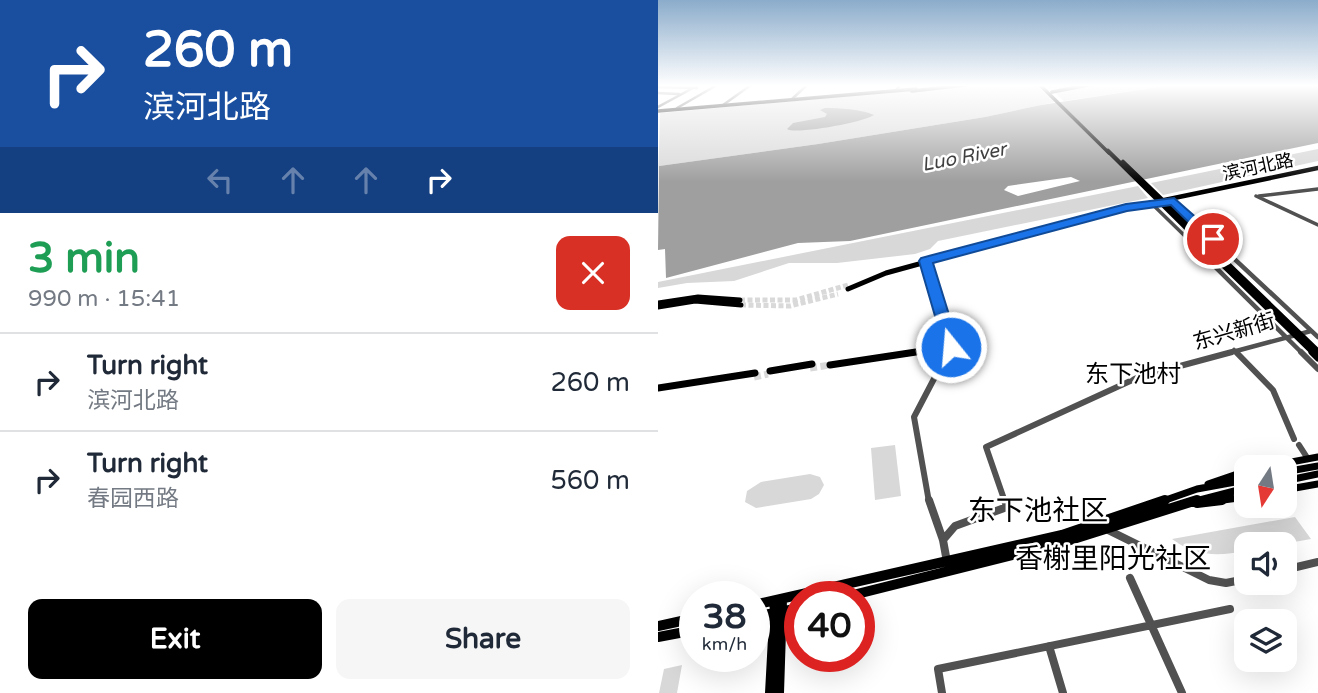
<!DOCTYPE html>
<html lang="en">
<head>
<meta charset="utf-8">
<style>
	:root { --surface:#fff; --page:#f6f6f7; --text:#1f2937; --muted:#747a83; --line:#e0e1e3; --accent:#000 }
	body { margin:0; font-family:"Varela Round","Noto Sans SC",sans-serif; background:var(--page); color:var(--text); height:100vh; display:flex; flex-direction:column; font-size:26px; white-space:nowrap }
	* { box-sizing:border-box; margin:0 }
	p { font-size:23px; color:var(--muted) }
	.icon { flex:none; width:38px; height:38px; fill:none; stroke:currentColor; stroke-width:2; stroke-linecap:round; stroke-linejoin:round }
	.map { position:relative; flex:1; overflow:hidden }
	.sheet { display:flex; flex-direction:column; background:var(--surface); width:658px }
	.sheet>* { flex:none }
	.top-card { background:#1a4fa0; color:#fff; overflow:hidden }
	.needle { width:46px; rotate:192deg }
	.tools { position:absolute; left:576px; top:455px; display:grid; gap:14px }
	.tools a { display:grid; place-items:center; width:63px; height:63px; border-radius:14px; background:var(--surface); box-shadow:0 7px 28px #0002; font-size:35px }
	.speed { position:absolute; left:21px; top:581px; display:flex; gap:14px; font-size:35px; font-weight:700; text-align:center }
	.speed>* { display:grid; place-content:center; width:91px; height:91px; border-radius:50%; background:var(--surface); box-shadow:0 7px 28px #0002; line-height:1 }
	.speed small { font-size:18px; font-weight:400 }
	.speed .limit { border:10px solid #d22; background:#fff; color:#111 }
	.pin { position:absolute; display:grid; place-items:center; width:60px; height:60px; color:#fff; margin:-30px; border:4px solid #fff; border-radius:50%; box-shadow:0 2px 7px #0007 }
	.me { position:absolute; width:77px; margin:-38px; rotate:343deg; stroke-linejoin:round; filter:drop-shadow(0 0 5px #0008) }
	.turn { display:flex; align-items:center; gap:24px; height:147px; padding:0 28px; font-size:32px }
	.turn .icon { width:91px; height:91px; stroke-width:2.5 }
	.turn b { display:block; font-size:49px; line-height:60px }
	.lanes { display:flex; align-items:center; height:66px; padding:0 28px; background:#0003; justify-content:center; gap:35px; direction:ltr }
	.lanes .off { opacity:.35 }
	.round { display:grid; place-items:center; flex:none; width:74px; height:74px; border-radius:14px; background:var(--page) }
	.overview { display:flex; align-items:center; justify-content:space-between; height:119px; padding:0 28px }
	h1 { font-size:42px; font-weight:800; line-height:52px; color:#1e9e55 }
	.cta { display:flex; gap:14px; margin-top:auto; padding:14px 28px }
	.cta a { flex:1; height:80px; border-radius:14px; background:var(--accent); color:#fff; font-size:28px; font-weight:800; line-height:80px; text-align:center }
	.cta a+a { background:var(--page); color:var(--text) }
	ul { padding:0; list-style:none }
	li { display:flex; align-items:center; gap:21px; height:98px; padding:0 28px; border-top:2px solid var(--line) }
	li div { flex:1 }
	li b { display:block; font-size:26px }
	li em { font-style:normal }
	main { display:flex; flex:1; min-height:0 }
	.map>svg:first-child { display:block }
	.green { fill:#d8d8d8 }
	.water { fill:#9f9f9f; fill-rule:evenodd }
	.lines { fill:none; stroke-linecap:round; stroke-linejoin:round }
	.major-tunnel-far2 { stroke:#d9d9d9; stroke-width:3.5; stroke-dasharray:3.5 2; stroke-linecap:butt }
	.major-tunnel-far1 { stroke:#d9d9d9; stroke-width:5; stroke-dasharray:5 2.5; stroke-linecap:butt }
	.major-tunnel { stroke:#d9d9d9; stroke-width:7; stroke-dasharray:7 3.5; stroke-linecap:butt }
	.minor-far4 { stroke:#515151; stroke-width:2.5 }
	.minor-far3 { stroke:#515151; stroke-width:3.5 }
	.minor-far2 { stroke:#515151; stroke-width:4.5 }
	.minor-far1 { stroke:#515151; stroke-width:6 }
	.minor { stroke:#515151; stroke-width:8 }
	.major-far4 { stroke:#000; stroke-width:3.5 }
	.major-far3 { stroke:#000; stroke-width:4.5 }
	.major-far2 { stroke:#000; stroke-width:5 }
	.major-far1 { stroke:#000; stroke-width:7 }
	.major { stroke:#000; stroke-width:10 }
	.route { fill:#1a73e8; stroke:#114b97; stroke-width:2 }
	.labels { text-anchor:middle; dominant-baseline:central; stroke-width:5; stroke-linejoin:round; paint-order:stroke }
	.far-street-label { font-size:18px; fill:#000; stroke:#fff }
	.far-water-label { font-size:19px; font-style:italic; fill:#404040; stroke:#fff }
	.street-label { font-size:21px; fill:#000; stroke:#fff }
	.quarter-label { font-size:24px; fill:#000; stroke:#fff }
	.near-quarter-label { font-size:28px; fill:#000; stroke:#fff }
</style>
</head>
<body>
<main>
<section class="sheet">
<div class="top-card">
<div class="turn"><svg class="icon" aria-label="right" viewBox="0 0 24 24"><path d="M7 20v-9h11M14 6l5 5-5 5"/></svg><div><b>260 m</b>滨河北路</div></div>
<div class="lanes"><svg class="icon off" aria-label="left" viewBox="0 0 24 24"><path d="M17 20v-9H6M10 6l-5 5 5 5"/></svg><svg class="icon off" aria-label="ahead" viewBox="0 0 24 24"><path d="M12 20V5M6 11l6-6 6 6"/></svg><svg class="icon off" aria-label="ahead" viewBox="0 0 24 24"><path d="M12 20V5M6 11l6-6 6 6"/></svg><svg class="icon" aria-label="right" viewBox="0 0 24 24"><path d="M7 20v-9h11M14 6l5 5-5 5"/></svg></div>
</div>
<div class="overview"><div><h1>3 min</h1><p>990 m · 15:41</p></div><a class="round" style="background:#d93025;color:#fff"><svg class="icon" aria-label="close" viewBox="0 0 24 24"><path d="M6 6l12 12M18 6L6 18"/></svg></a></div>
<ul>
<li><svg class="icon" aria-label="right" viewBox="0 0 24 24"><path d="M7 20v-9h11M14 6l5 5-5 5"/></svg><div><b>Turn right</b><p>滨河北路</p></div><em>260 m</em></li>
<li><svg class="icon" aria-label="right" viewBox="0 0 24 24"><path d="M7 20v-9h11M14 6l5 5-5 5"/></svg><div><b>Turn right</b><p>春园西路</p></div><em>560 m</em></li>
</ul>
<div class="cta"><a>Exit</a><a>Share</a></div>
</section>
<div class="map">
<svg width="660" height="693" viewBox="0 0 660 693">
	<rect width="100%" height="100%" fill="#fff"/>
	<path class="green" d="M315 85H378L397 102 327 117 160 144 1 166 0 184 2 113Z
		M435 85H514L406 101 397 93Z
		M660 149V161L505 195 493 183Z
		M480 186 490 198 280 241 272 249 257 254 179 263H131L76 281 29 283 0 288V282Z
		M237 445 243 496 217 500 213 448Z
		M152 474 162 477 166 485 161 494 153 499 98 508 87 502 89 491 103 482Z
		M637 517 653 539 625 544H588V551C560 556 538 557 514 539Z
		M24 665 19 693H1L6 669Z"/>
	<path class="water" d="M514 85H660V143L192 241 140 243 8 278 7 249 0 250 1 166 160 144 327 117 383 105ZM413 177 422 181 360 196 346 190 350 186Z
		M167 108C180 108 204 109 216 115 207 122 137 135 129 129L135 123 167 117 169 114 162 110Z"/>
	<g class="lines">
		<path class="major-tunnel-far2" d="M302 86 411 87"/>
		<path class="major-tunnel-far1" d="M82 300H138L190 285
			M83 305 132 306 180 294"/>
		<path class="major-tunnel" d="M152 368 172 365
			M96 377 110 374"/>
		<path class="minor-far4" d="M0 87 39 88
			M239 89 242 85
			M0 93 21 94
			M134 99 149 85
			M65 105 93 85
			M0 107 35 88
			M19 108 59 85"/>
		<path class="minor-far3" d="M598 196 660 225
			M601 196 660 189
			M513 199 557 240
			M492 202 531 240"/>
		<path class="minor-far2" d="M529 239 645 354
			M555 239 660 337
			M268 261 293 347 289 354
			M576 350 580 354
			M567 354 653 331"/>
		<path class="minor-far1" d="M578 352 615 390 636 439
			M643 352 660 369
			M641 445 650 459
			M271 502 256 417 290 352
			M347 502 328 447 481 377 574 352"/>
		<path class="minor" d="M271 500 285 540 289 562
			M450 530 551 580 568 583 588 579
			M285 540 297 526 349 507 347 500
			M626 570 660 562
			M472 578 524 693
			M391 646 405 693
			M284 693 280 669 572 609"/>
		<path class="major-far4" d="M382 85 451 153
			M254 91 307 85
			M394 92 430 85
			M0 111 258 89"/>
		<path class="major-far3" d="M450 151 540 240
			M465 162 546 240
			M346 240 468 208 660 168"/>
		<path class="major-far2" d="M538 239 656 354
			M544 239 660 351
			M190 289 228 273 352 239
			M0 303 40 297 82 300
			M0 307 37 301 83 305
			M247 354 293 347"/>
		<path class="major-far1" d="M654 352 660 358
			M172 365 258 352
			M112 371 154 364
			M0 388 97 373
			M607 467 660 457
			M626 472 660 466
			M626 481 660 474
			M550 484 588 471
			M626 490 660 484
			M502 502 539 489 588 480
			M534 502 588 488
			M550 502 588 497"/>
		<path class="major" d="M539 503 564 500
			M187 597 406 542 539 500
			M96 605 404 535 507 500
			M96 617 142 608
			M0 626 37 618
			M0 637 37 630
			M112 693 117 601
			M121 693 124 600"/>
	</g>
	<linearGradient id="sky" x2="0" y2="1"><stop stop-color="#8baccb"/><stop offset="0.47" stop-color="#fff"/><stop offset="1" stop-color="#fff" stop-opacity="0"/></linearGradient>
	<rect width="660" height="182" fill="url(#sky)"/>
	<path class="route" d="M516 198 559 236V241H550L513 205 469 211 275 263 301 347 293 352 286 347 261 261 263 258 468 204Z"/>
	<g class="labels">
		<g class="far-street-label">
			<text transform="translate(600 167) rotate(-12)">滨河北路</text>
		</g>
		<g class="far-water-label">
			<text transform="translate(306 157) rotate(-11)">Luo River</text>
		</g>
		<g class="street-label">
			<text transform="translate(576 332) rotate(-16)">东兴新街</text>
		</g>
		<g class="quarter-label">
			<text x="475" y="374">东下池村</text>
		</g>
		<g class="near-quarter-label">
			<text x="380" y="511">东下池社区</text>
			<text x="455" y="559">香榭里阳光社区</text>
		</g>
	</g>
</svg>
<div class="tools">
<a><svg class="needle" viewBox="-14 -14 28 28"><path d="M0-13l5 13h-10z" fill="#e53935"/><path d="M0 13l5-13h-10z" fill="#747a83"/></svg></a>
<a><svg class="icon" aria-label="sound" viewBox="0 0 24 24"><path d="M4 9h4l5-4v14l-5-4H4zM17 9q2 3 0 6"/></svg></a>
<a><svg class="icon" aria-label="layers" viewBox="0 0 24 24"><path d="M12 4l9 5-9 5-9-5zM3 14l9 5 9-5"/></svg></a>
</div>
<div class="speed"><div>38<small>km/h</small></div><div class="limit">40</div></div>
<div class="pin" style="left:555px;top:239px;background:#d93025"><svg class="icon" aria-label="arrive" viewBox="0 0 24 24"><path d="M6 21V4h12l-3 4 3 4H6"/></svg></div>
<svg class="me" style="left:293px;top:347px" viewBox="-20 -20 40 40"><circle r="17" fill="#1a73e8" stroke="#fff" stroke-width="3"/><path d="M0-11L8 9 0 5-8 9z" fill="#fff"/></svg>
</div>
</main>
</body>
</html>
